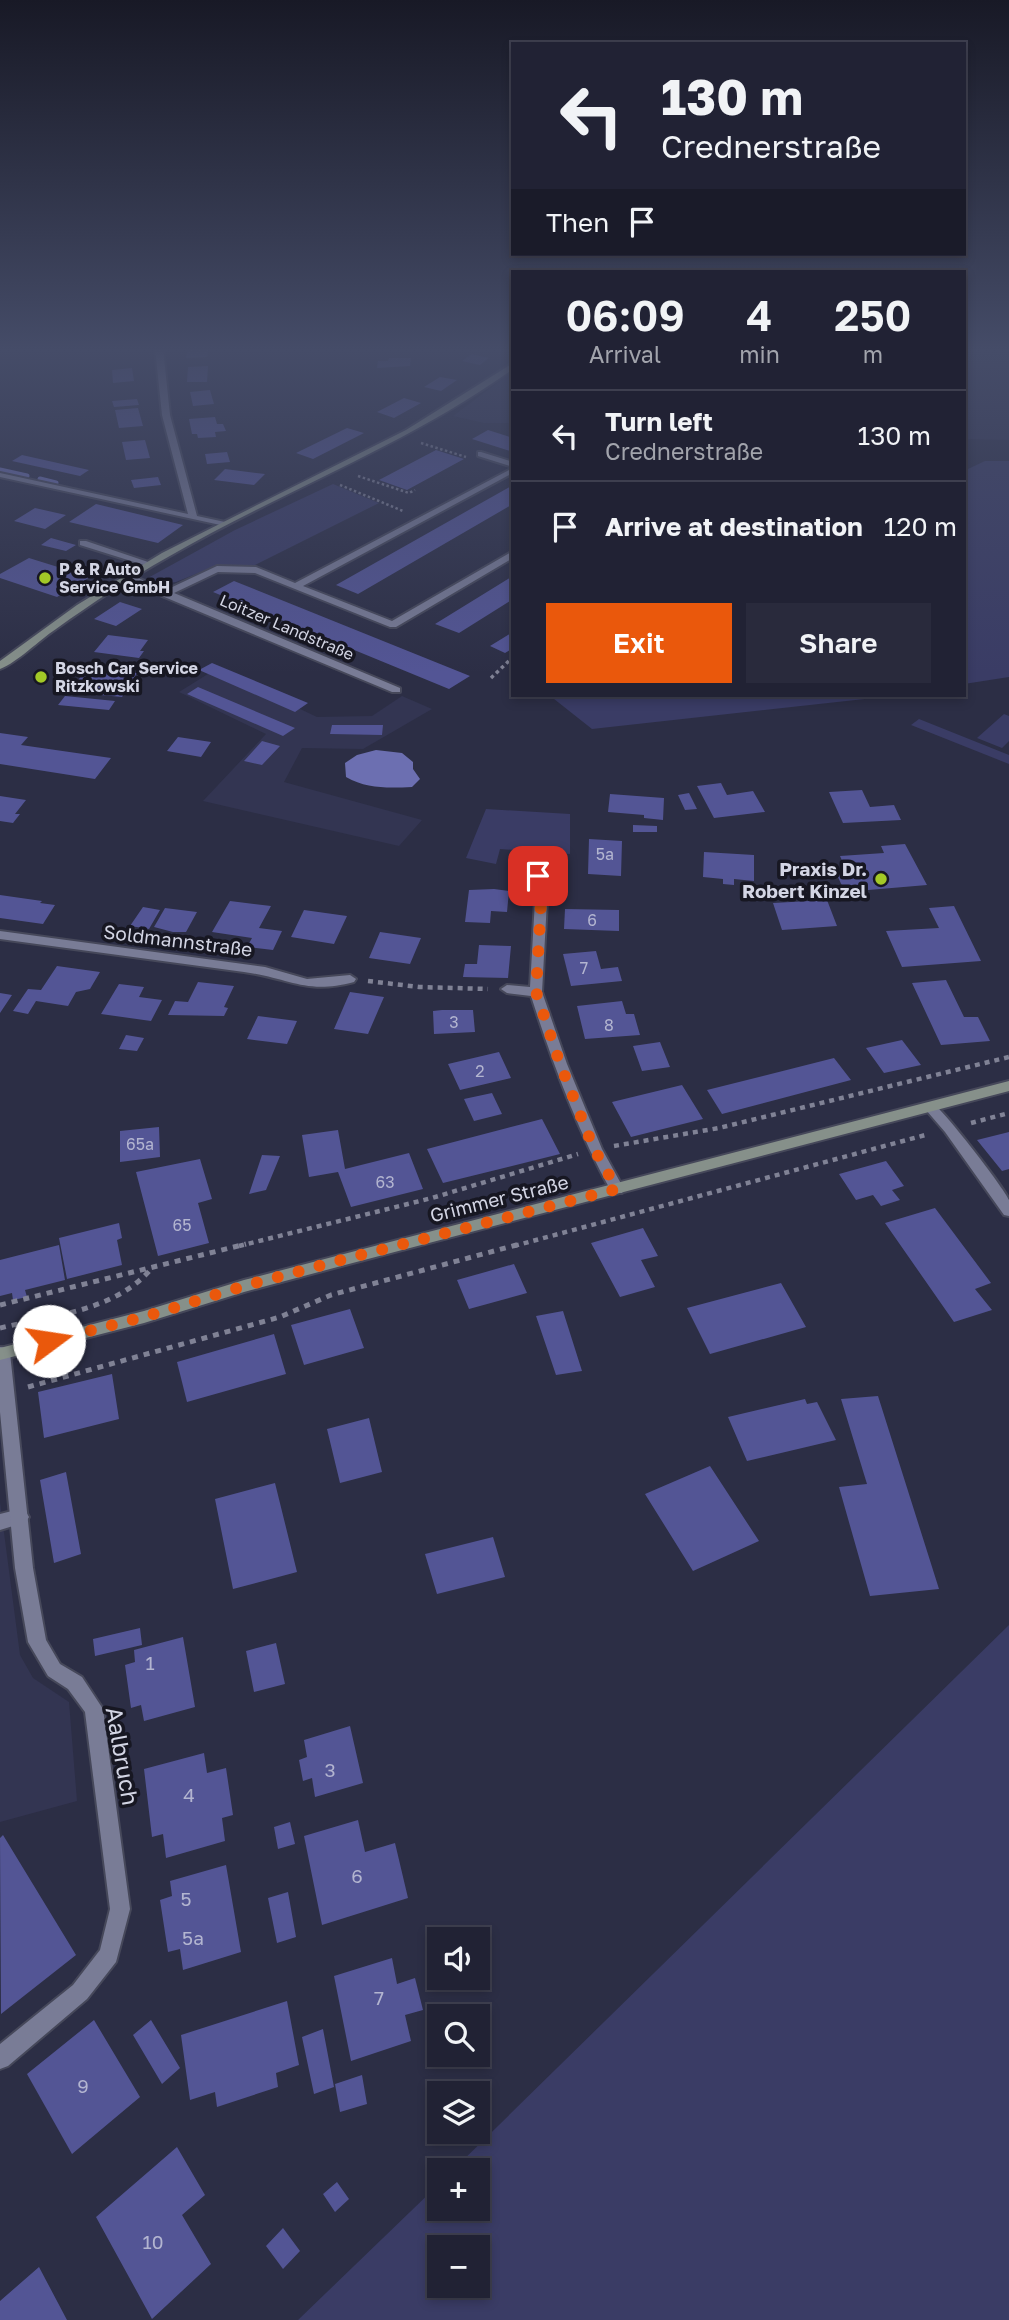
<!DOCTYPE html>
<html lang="en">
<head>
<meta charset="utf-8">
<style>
	:root { --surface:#212234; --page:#292a3c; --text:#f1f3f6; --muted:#a2a4ac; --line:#3e3f4f; --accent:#ea580c }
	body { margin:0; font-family:"Golos Text",sans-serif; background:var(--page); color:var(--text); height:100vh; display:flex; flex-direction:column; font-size:26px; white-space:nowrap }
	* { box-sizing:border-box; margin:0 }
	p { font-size:23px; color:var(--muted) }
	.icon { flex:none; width:38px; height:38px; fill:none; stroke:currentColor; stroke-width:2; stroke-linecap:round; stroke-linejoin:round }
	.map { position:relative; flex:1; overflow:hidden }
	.details { position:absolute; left:511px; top:270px; width:455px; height:427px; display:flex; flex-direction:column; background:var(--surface); border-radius:0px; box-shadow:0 4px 10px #0003,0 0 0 2px var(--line) }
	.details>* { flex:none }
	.top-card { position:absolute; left:511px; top:42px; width:455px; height:214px; border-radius:0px; box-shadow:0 4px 10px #0003,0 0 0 2px var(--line); background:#212234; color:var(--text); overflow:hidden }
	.tools { position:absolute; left:427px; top:1927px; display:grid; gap:14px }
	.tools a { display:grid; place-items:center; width:63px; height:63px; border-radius:0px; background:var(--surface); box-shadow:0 4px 10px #0003,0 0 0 2px var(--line); font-size:35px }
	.pin { position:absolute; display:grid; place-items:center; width:60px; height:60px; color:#fff; margin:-30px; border-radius:14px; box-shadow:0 4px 10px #0006 }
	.me { position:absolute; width:77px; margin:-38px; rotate:76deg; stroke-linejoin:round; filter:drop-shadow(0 0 5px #0008) }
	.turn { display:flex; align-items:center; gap:24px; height:147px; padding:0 35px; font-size:32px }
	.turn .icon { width:91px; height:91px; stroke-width:2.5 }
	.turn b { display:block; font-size:49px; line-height:60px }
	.then { display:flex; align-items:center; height:66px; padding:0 35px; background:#0003; gap:14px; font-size:26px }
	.eta { display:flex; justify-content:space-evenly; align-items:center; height:119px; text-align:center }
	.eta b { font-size:42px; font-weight:600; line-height:49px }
	.primary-button { display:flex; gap:14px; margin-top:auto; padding:14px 35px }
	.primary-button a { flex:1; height:80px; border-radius:0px; background:var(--accent); color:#fff; font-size:28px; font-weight:600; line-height:80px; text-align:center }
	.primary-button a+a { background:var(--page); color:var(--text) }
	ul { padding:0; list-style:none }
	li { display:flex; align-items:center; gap:21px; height:91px; padding:0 35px; border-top:2px solid var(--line) }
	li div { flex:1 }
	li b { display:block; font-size:26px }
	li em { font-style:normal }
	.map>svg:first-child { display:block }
	.built { fill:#333552 }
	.green { fill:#3a3c65; fill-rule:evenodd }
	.water { fill:#6c6fb1 }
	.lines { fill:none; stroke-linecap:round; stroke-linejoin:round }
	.stream { stroke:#6c6fb1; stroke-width:5 }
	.building { fill:#535595 }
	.service-casing { stroke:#46485a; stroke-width:4 }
	.minor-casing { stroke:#46485a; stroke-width:4 }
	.secondary-casing { stroke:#46485a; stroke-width:4 }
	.path-far3 { stroke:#808295; stroke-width:2.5; stroke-dasharray:2.5 2.5; stroke-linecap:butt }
	.path-far2 { stroke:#808295; stroke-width:3.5; stroke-dasharray:3.5 3.5; stroke-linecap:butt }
	.path-far1 { stroke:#808295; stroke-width:4.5; stroke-dasharray:5 5; stroke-linecap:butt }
	.path { stroke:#808295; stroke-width:5; stroke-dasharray:6 6; stroke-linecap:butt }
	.service { fill:#797c96; fill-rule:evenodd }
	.minor { fill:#797c96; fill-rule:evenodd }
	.secondary { fill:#86908a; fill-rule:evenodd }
	.route { stroke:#ea580c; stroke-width:12; stroke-dasharray:0 21.6 }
	.poi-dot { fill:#a3c927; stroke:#171722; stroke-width:2.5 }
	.labels { text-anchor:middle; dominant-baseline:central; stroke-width:7; stroke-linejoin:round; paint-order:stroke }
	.far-poi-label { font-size:16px; font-weight:bold; fill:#d3d5e4; stroke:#171722; text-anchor:start }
	.far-street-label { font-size:16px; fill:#d3d5e4; stroke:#171722 }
	.number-label { font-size:16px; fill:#b3b5d0 }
	.poi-label { font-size:19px; font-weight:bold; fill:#d3d5e4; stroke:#171722; text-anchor:end }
	.street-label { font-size:19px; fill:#d3d5e4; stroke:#171722 }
	.near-number-label { font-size:19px; fill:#b3b5d0 }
	.near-street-label { font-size:23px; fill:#d3d5e4; stroke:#171722 }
</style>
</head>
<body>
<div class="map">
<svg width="1009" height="2320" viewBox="0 0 1009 2320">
	<rect width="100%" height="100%" fill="#2c2e45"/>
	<path class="built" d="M964 348H1009V440L964 439Z
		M513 371V423H484L453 416Z
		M216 669 317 717 372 716 402 696 432 709 363 749 302 748 284 782 422 820 399 846 203 801 266 734 179 692Z
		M0 1502 20 1655 33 1678 69 1702 77 1801 0 1822Z"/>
	<path class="green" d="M985 461H1009V677L964 684V467L968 469Z
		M333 484 379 503 249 568 213 567 176 582 166 583 146 579 235 530Z
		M549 695H901L592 729Z
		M1004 714 1009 716V741L1002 748 977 738Z
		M919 719 1009 755V764L911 725Z
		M486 809 570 814V854L500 849 496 864 466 858Z
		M1009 1625V2320H298L439 2184V2208H478V2170H453ZM478 2247V2286H439V2247Z"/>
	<path class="water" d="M376 750 402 753 413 762V769L420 779 412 787C388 788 367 789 346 777L345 763 357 755Z"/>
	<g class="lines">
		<path class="stream" d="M0 470 27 476
			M40 479 56 483"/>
	</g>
	<path class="building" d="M188 348H209L207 357 186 358Z
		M472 354 489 358 480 365 462 361Z
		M389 358H411L410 366 377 368 378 361H388Z
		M208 366 207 382H187L188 367Z
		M132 368 134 381 113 383 112 370Z
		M440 377 457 380 441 391 424 387Z
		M210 390 214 404 193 406 190 392Z
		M404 398 421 403 394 418 377 412Z
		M137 399 139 405 114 407 112 401Z
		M138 408 143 426 119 428 115 410Z
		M215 417 217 424H223L226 431 215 432 216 437 198 438 197 434H192L189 419Z
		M347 428 364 433 313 459 296 453Z
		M488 430 513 438V452L472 439Z
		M145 440 150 458 126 460 122 442Z
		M436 450 464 459 407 490 379 480Z
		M227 452 230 462 207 464 205 454Z
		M22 455 89 470 80 476 12 461Z
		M225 469 265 474 254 485 214 480Z
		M158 477 161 485 134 488 131 480Z
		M513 485V504L358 594 336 585Z
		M96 504 183 525 158 543 69 522Z
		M35 508 66 515 45 529 14 521Z
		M51 538 76 545 66 551 41 545Z
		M29 558 90 577 57 597 0 578V574Z
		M513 576V599L459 633 435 624Z
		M234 581 470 676 449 689 213 592Z
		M120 602 142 609 116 626 94 619Z
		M513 632V648L505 653 490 646Z
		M108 635 148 640 140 651H144L139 658 94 652Z
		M212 663 308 703 295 712 199 670Z
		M86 669 137 673 122 697 70 692Z
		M198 687 295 728 283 736 187 694Z
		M65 696 115 701 109 710 58 705Z
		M332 725H383L382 735 330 734Z
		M0 733 28 737 21 745 111 758 95 779 0 764Z
		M178 737 211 742 201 757 167 751Z
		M262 741 280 746 262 765 244 761Z
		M721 783 727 795 753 791 765 812 714 818 697 786Z
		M862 790 870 807 894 805 901 820 843 823 829 792Z
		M689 793 697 809 685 810 678 795Z
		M610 794 664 798 663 820 644 818V815L608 812Z
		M0 796 26 800 15 814H20L13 823 0 821Z
		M633 825 657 826V832H633Z
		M589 839 622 841 621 876 588 874Z
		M905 844 927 885 845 892 836 873 847 872 840 856 884 853 881 846Z
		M704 852 754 855V881L734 879V885L723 884V879L703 877Z
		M494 889 509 891 507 912 491 911 490 923 465 922 469 890Z
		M0 895 42 901 40 903 55 905 43 924 0 918Z
		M827 900 837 926 782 930 773 903Z
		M230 901 271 906 259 928 282 931 273 950 247 947 252 938 212 932Z
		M954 906 981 961 902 967 886 931 939 928 929 908Z
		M143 907 160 910 149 929 130 926Z
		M165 908 197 912 186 932H173L154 927Z
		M565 909 619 910V931L564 929Z
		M304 910 347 916 334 944 291 937Z
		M380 932 421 938 410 964 369 958Z
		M479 945 511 946 508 978 463 977 465 964H477Z
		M596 951 601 969 618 967 622 981 571 986 563 954Z
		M57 966 100 972 90 989 76 992 68 1006 36 1001 28 1014 13 1011 28 989 41 990Z
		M946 980 964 1017H978L990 1041 941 1045 912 983Z
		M198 982 234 986 224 1007 228 1008 224 1016 168 1015 175 1001 188 1002Z
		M119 984 144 987 139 997 162 1000 151 1021 101 1014Z
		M350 992 384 997 368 1034 334 1029Z
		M0 993 12 995 0 1013Z
		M622 1001 626 1014H634L640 1035 585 1039 577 1006Z
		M442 1010H473L475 1032 434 1034 433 1011Z
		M258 1016 297 1021 287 1044 247 1039Z
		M126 1035 144 1038 137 1051 119 1049Z
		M902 1040 921 1065 884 1073 866 1048Z
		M660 1042 670 1067 642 1071 633 1046Z
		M499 1052 511 1078 460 1090 448 1064Z
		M834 1058 851 1080 722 1114 707 1090Z
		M682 1085 703 1119 631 1137 612 1102Z
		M492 1093 502 1114 474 1121 464 1099Z
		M542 1119 560 1154 443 1183 427 1149Z
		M159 1127 160 1157 120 1162V1131Z
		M338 1130 345 1169 409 1153 423 1189 351 1207 338 1172 309 1177 302 1135Z
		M1009 1132V1169L1002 1171 977 1140Z
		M262 1155 280 1156 266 1190 249 1194Z
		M200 1159 212 1199 198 1203 209 1243 158 1256 136 1172Z
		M886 1161 904 1186 892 1190 900 1200 881 1206 873 1195 856 1200 839 1174Z
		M935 1208 991 1283 975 1289 992 1310 954 1322 885 1223Z
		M119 1223 122 1238 117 1240 122 1265 67 1279 59 1238Z
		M643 1228 658 1256 641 1260 655 1287 620 1297 591 1243Z
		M59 1245 65 1280 25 1290 27 1297 13 1300 12 1293 0 1296V1260Z
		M514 1264 527 1293 469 1309 457 1280Z
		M781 1283 806 1327 710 1354 687 1308Z
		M350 1309 364 1348 304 1365 291 1325Z
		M563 1311 582 1371 556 1375 536 1316Z
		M274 1334 286 1374 187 1402 177 1362Z
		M112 1374 119 1419 44 1438 38 1392Z
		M878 1396 939 1589 870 1596 839 1487 867 1484 841 1399Z
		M805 1399 807 1404 817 1402 836 1440 747 1461 728 1417Z
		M369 1418 382 1472 340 1483 327 1429Z
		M710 1466 759 1541 693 1571 645 1494Z
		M66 1472 81 1554 54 1563 40 1480Z
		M275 1483 297 1572 233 1589 215 1499Z
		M493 1537 505 1577 437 1594 425 1554Z
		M140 1628 142 1645 95 1656 93 1639Z
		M183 1637 195 1707 144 1721 141 1705 131 1708 125 1665 135 1662 134 1650Z
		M276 1643 285 1684 254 1692 246 1651Z
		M350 1726 363 1783 315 1797 312 1778 303 1781 299 1760 307 1757 304 1740Z
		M204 1753 207 1773 226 1768 233 1815 222 1818 225 1841 166 1858 163 1834 152 1837 144 1769Z
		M358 1820 365 1852 395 1843 408 1898 322 1925 304 1836Z
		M290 1822 295 1844 278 1849 274 1827Z
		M3 1835 76 1955 1 2014 0 1838Z
		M226 1865 241 1952 183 1970 180 1949 168 1952 160 1900 172 1896 170 1881Z
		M288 1892 296 1937 277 1943 268 1898Z
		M392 1958 397 1984 415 1978 423 2010 405 2015 411 2041 351 2061 334 1976Z
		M287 2001 299 2065 276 2073 278 2087 217 2107 215 2092 190 2100 181 2035Z
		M94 2020 140 2097 72 2154 27 2074Z
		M151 2020 180 2068 162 2084 133 2035Z
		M323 2029 334 2087 314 2094 302 2037Z
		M362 2075 367 2104 340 2112 335 2084Z
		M177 2147 205 2195 182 2215 211 2264 152 2319 96 2217Z
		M337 2182 349 2199 335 2212 323 2194Z
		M283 2228 300 2251 283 2269 266 2246Z
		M39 2267 67 2320H0V2301Z"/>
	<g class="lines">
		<g class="service-casing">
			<path id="service" d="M80 541H86L154 564 147 566 80 545Z
				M931 1102C940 1105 1005 1189 1009 1200 1009 1204 1009 1212 1009 1216L1004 1215 945 1132 926 1110 924 1107 926 1104Z
				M20 1509 26 1512 29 1517 26 1522 0 1530V1514Z"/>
		</g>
		<g class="minor-casing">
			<path id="minor" d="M155 348H163L170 415 197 516 225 522V526L0 477V473L188 514 162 415Z
				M481 452 513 462V467L478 456V452Z
				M513 468V473L303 586 392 621 513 551V558L396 627H390L255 573 218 572 174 593 400 688V692H392L162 596 123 577 131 575 166 590 217 566 256 567 295 583Z
				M538 872 542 874 548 883 542 992 567 1064 602 1149 624 1189 622 1193H612C577 1130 553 1064 531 996L507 993 501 989 507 985 530 987 536 883 532 876Z
				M0 931 265 967 307 979 350 975 356 979 354 982C305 995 290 978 244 972 163 961 81 950 0 939Z
				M0 1347 8 1348 10 1353 33 1568 46 1640 60 1664 82 1677 103 1709 130 1909 116 1962 87 1999 8 2066 0 2069V2044L73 1985 100 1950 110 1909 85 1712 68 1689 48 1676 28 1642 15 1568 0 1412Z"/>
		</g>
		<g class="secondary-casing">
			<path id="secondary" d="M513 363V369C405 446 282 491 168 557 129 579 92 603 56 629 39 640 18 662 0 669V661L77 605 162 553 406 430Z
				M1009 1081V1091L345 1265 244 1292 144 1323 0 1360V1348L144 1311 244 1280Z"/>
		</g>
		<path class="path-far3" d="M421 443 466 457
			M358 476 409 493 415 490
			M340 485 403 511"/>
		<path class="path-far2" d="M491 678 512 658"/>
		<path class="path-far1" d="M368 981 419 987 488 989
			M971 1123 1009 1113
			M614 1146 719 1128 1009 1057
			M239 1246 432 1198 578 1154
			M514 1246 929 1134"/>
		<path class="path" d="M0 1305 246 1244
			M0 1328C51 1316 115 1311 151 1269
			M28 1387 280 1317 331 1295 520 1244"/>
		<use href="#service" class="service"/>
		<use href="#minor" class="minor"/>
		<use href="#secondary" class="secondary"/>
	</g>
	<linearGradient id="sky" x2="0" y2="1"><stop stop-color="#181926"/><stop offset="0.52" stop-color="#454c68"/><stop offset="1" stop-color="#454c68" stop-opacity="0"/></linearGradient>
	<rect width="1009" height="673" fill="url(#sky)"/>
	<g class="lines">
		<path class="route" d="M49 1341 144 1317 244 1286 345 1259 617 1189 594 1149 560 1064 536 992 542 884 538 876"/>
	</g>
	<g class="poi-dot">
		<circle cx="45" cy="578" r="7"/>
		<circle cx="41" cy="677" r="7"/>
		<circle cx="881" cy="879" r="7"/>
	</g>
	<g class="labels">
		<g class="far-poi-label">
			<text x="59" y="569">P &amp; R Auto<tspan x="59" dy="18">Service GmbH</tspan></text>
			<text x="55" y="668">Bosch Car Service<tspan x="55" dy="18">Ritzkowski</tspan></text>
		</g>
		<g class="far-street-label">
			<text transform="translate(287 627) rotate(23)">Loitzer Landstraße</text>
		</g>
		<g class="number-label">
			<text x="605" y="854">5a</text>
			<text x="592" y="920">6</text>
			<text x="584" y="968">7</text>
			<text x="454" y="1022">3</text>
			<text x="609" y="1025">8</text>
			<text x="480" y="1071">2</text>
			<text x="140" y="1144">65a</text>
			<text x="385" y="1182">63</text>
			<text x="182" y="1225">65</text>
		</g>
		<g class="poi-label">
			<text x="867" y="868">Praxis Dr.<tspan x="867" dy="22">Robert Kinzel</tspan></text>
		</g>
		<g class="street-label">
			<text transform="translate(178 940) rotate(7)">Soldmannstraße</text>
			<text transform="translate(499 1198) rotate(-14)">Grimmer Straße</text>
		</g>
		<g class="near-number-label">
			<text x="150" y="1662">1</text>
			<text x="330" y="1769">3</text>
			<text x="189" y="1794">4</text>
			<text x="357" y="1875">6</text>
			<text x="186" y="1898">5</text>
			<text x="193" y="1937">5a</text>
			<text x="379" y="1997">7</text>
			<text x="83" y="2085">9</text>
			<text x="153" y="2241">10</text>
		</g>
		<g class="near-street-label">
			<text transform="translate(123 1756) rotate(80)">Aalbruch</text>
		</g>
	</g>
</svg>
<div class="tools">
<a><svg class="icon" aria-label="sound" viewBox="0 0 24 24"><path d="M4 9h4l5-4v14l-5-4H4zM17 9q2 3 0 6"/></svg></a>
<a><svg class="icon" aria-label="search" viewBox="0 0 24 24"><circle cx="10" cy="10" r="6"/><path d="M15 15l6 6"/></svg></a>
<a><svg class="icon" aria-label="layers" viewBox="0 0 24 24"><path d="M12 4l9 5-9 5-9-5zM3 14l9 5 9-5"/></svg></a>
<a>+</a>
<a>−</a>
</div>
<div class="pin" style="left:538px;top:876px;background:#d93025"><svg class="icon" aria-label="arrive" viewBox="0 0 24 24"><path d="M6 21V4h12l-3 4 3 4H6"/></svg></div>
<svg class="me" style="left:49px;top:1341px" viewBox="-20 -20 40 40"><circle r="19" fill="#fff"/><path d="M0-13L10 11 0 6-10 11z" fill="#ea580c"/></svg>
<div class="top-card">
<div class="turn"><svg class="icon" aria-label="left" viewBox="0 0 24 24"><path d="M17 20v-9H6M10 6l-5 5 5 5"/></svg><div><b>130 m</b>Crednerstraße</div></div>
<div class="then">Then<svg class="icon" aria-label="arrive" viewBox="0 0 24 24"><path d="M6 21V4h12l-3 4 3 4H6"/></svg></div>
</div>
<section class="details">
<div class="eta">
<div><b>06:09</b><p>Arrival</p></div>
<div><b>4</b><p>min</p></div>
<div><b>250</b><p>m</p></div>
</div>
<ul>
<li><svg class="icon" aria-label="left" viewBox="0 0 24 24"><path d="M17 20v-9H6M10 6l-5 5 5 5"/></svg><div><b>Turn left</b><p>Crednerstraße</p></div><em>130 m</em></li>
<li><svg class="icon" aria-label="arrive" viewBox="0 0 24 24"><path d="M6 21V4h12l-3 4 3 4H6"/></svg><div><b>Arrive at destination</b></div><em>120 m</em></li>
</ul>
<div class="primary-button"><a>Exit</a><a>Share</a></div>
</section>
</div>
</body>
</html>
